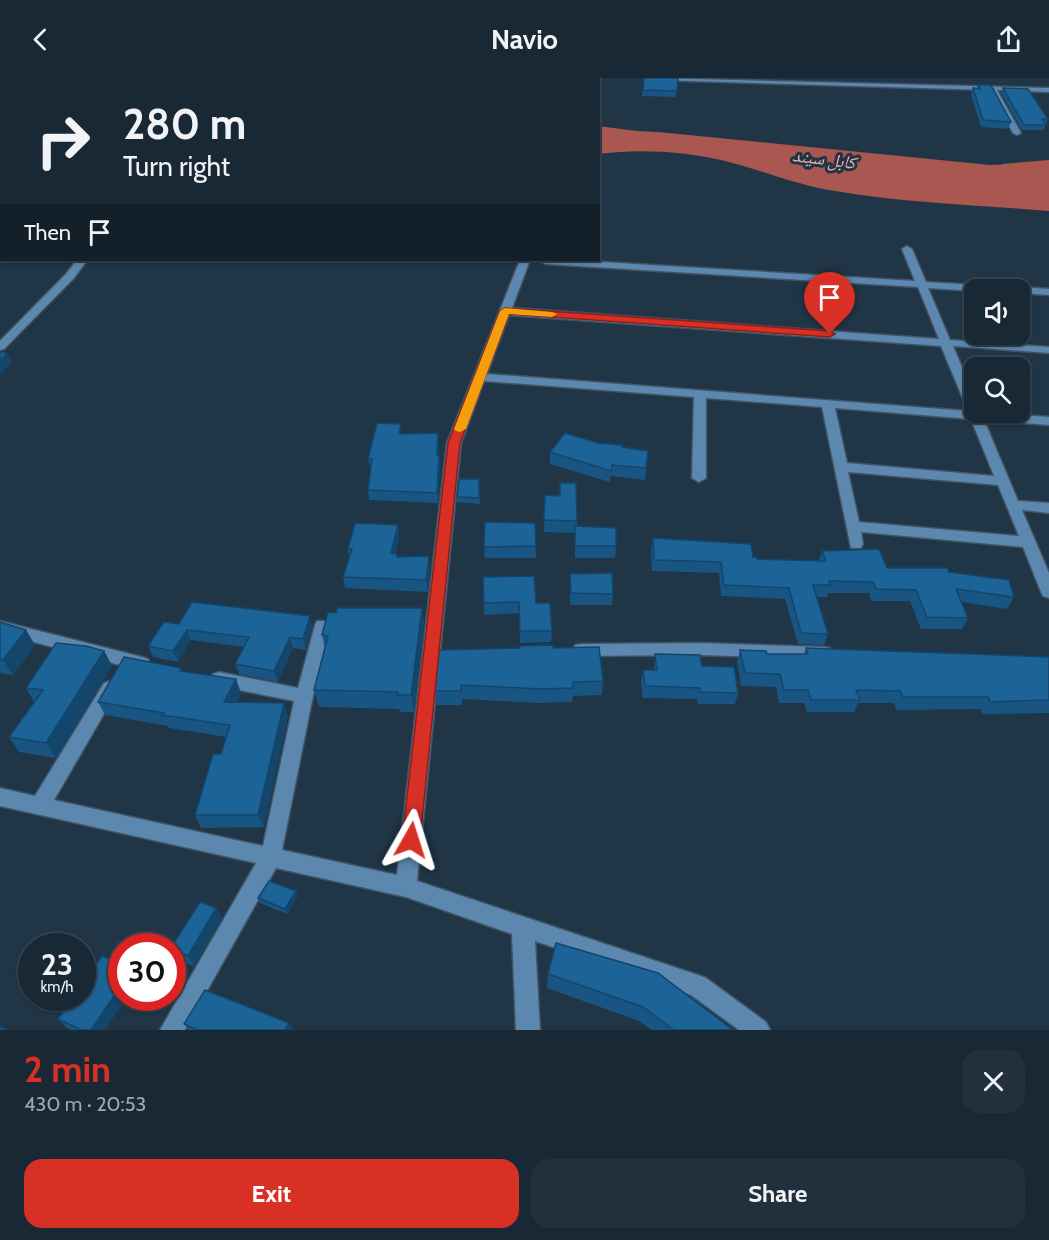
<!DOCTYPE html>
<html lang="en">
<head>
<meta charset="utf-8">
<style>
	:root { --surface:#182834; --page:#21303c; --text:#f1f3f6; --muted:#9fa6ac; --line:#36444f; --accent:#d93025 }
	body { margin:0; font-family:Cabin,"Noto Naskh Arabic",sans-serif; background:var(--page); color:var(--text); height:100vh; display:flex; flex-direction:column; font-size:22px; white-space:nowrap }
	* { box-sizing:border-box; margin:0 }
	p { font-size:20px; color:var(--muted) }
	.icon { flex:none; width:33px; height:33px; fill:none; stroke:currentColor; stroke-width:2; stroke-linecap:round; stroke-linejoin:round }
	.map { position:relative; height:952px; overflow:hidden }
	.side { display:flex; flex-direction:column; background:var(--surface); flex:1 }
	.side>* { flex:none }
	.hud { position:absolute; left:0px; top:0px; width:600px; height:183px; box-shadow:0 2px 4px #0004,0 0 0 2px var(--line); background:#182834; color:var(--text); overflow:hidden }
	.controls { position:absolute; left:964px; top:201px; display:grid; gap:12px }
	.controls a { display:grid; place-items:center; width:66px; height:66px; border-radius:12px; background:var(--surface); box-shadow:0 2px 4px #0004,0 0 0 2px var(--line); font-size:30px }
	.speed { position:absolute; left:18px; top:855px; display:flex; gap:12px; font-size:30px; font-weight:700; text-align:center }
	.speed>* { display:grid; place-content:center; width:78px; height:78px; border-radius:50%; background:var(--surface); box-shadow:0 2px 4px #0004,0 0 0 2px var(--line); line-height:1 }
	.speed small { font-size:15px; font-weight:400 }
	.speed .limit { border:9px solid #d22; background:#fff; color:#111 }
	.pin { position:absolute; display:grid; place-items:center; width:51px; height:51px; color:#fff; margin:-62px -26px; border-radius:50% 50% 50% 0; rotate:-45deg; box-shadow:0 0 6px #0007 }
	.pin .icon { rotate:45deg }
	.me { position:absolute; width:66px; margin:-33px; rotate:6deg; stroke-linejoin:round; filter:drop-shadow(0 0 4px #0008) }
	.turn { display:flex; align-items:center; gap:21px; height:126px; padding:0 24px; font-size:27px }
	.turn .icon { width:78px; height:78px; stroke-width:2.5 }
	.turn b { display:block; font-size:42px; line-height:51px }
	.then { display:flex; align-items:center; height:57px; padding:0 24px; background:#0003; gap:12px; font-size:22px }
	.round { display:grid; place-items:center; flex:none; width:63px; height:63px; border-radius:18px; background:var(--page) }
	.overview { display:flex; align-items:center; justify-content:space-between; height:102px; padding:0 24px }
	h1 { font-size:36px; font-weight:800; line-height:45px; color:var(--accent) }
	.primary-button { display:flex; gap:12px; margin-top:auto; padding:12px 24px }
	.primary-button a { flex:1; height:69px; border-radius:18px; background:var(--accent); color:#fff; font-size:24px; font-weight:800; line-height:69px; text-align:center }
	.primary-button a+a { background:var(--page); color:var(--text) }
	header { display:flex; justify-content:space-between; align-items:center; height:78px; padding:0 24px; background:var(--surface); font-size:27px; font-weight:800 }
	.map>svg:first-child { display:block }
	.water { fill:#a95750 }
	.pier { fill:#203546 }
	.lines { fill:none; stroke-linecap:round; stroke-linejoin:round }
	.minor-casing { stroke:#405363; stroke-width:3 }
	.minor { fill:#5c87ae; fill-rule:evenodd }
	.wall { fill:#185583 }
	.shaded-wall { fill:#14456a }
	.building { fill:#1c6398; stroke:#14456a; stroke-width:1.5 }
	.route { fill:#d93025; stroke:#8d1f18; stroke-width:1.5 }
	.slow { fill:#f59e0b }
	.labels { text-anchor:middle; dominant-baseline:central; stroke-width:6; stroke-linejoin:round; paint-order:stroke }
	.far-water-label { font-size:18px; font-style:italic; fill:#f6afa8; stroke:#203546 }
</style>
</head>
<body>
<header><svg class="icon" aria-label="back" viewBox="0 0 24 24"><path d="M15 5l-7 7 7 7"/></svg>Navio<svg class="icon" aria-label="share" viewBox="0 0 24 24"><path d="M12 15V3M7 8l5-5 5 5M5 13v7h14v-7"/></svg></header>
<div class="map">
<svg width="1049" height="952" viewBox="0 0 1049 952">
	<rect width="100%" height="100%" fill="#203546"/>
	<path class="water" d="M598 48 990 87 1049 82V133C978 127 906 125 835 113 796 107 759 91 721 82 681 73 639 71 599 76Z"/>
	<path class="pier" d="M599 45 995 84 1003 87 683 55 637 53 599 48Z"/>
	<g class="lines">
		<g class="minor-casing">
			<path id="minor" d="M34 0H56L59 2H35Z
				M654 0 1049 10V14L997 12 1021 55 1017 57 1013 55 990 12 657 2Z
				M907 168 912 171 926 204 1010 209 1015 212 975 213 928 210 950 262 1049 269V275L953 268 975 320V334L1049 339V347L984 342 1018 423 1049 425V435L1022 432 1049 495V520L1043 518 1041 514 1023 469 861 454 863 466 861 470H851L822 329 706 320V400L699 404 692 400 694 319 484 303 461 365 417 803 698 897 706 900 766 944 770 952H739L691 917 535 863 540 952H516L512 856 406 819 276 790 185 952H160L256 785 0 728V710L35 718 104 605 110 603 116 605 119 610 54 722 263 768 294 623 219 608 213 606 210 601 213 596 219 594 298 610 315 547 317 543H329L331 547 313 618 282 772 397 797 447 365 520 182H530L512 230 939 261 918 209 545 186 540 183 568 182 915 203 902 171ZM509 237 941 268 968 333 487 296ZM835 330 971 341 994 398 847 385ZM848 394 998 407 1019 458 859 444Z
				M77 182H87L74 200 4 271 0 272V263L66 196Z
				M1020 209 1049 211V217L1020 215V212H1015Z
				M0 543 142 579 148 581 150 586 148 591 142 593 0 555Z
				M700 565 824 569 830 570 832 575 830 580 824 581 700 577 581 578 575 577 573 572 575 567 581 566Z"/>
		</g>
		<use href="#minor" class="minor"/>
	</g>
	<path class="wall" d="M644 0H678L676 19 642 18Z
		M978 7 1011 44 1008 51 981 49 971 17 973 10H977Z
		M1003 10 1048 41 1044 52H1022L1001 14Z
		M402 356 439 365 438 377 440 387 438 425 369 422 368 412 371 391 368 381Z
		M598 365 622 369 648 373 645 402 611 398 610 404 550 386V374Z
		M479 401 480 426 457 424V419Z
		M545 417 560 418 577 443V448L616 468 615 480H575V455L544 454Z
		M535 445 536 480H485L484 469Z
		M399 459 395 476H397L398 479 430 490 428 514 345 510 343 499 349 479 348 471Z
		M653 460 753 479 757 481 819 483 822 473 887 490 949 494 1014 519 1007 531 961 524 968 540 962 551H921L910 523H871L869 515H828L827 519H817L828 556 824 567 798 566 785 521 721 518 719 495 652 493 651 471Z
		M570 496 613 516 612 527H570Z
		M483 499 536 525 552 553 551 564 520 565 519 535 484 537Z
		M422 530 424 547 414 634H400L399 631 319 629 314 612 325 570 322 557 336 535Z
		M0 544 35 567 13 597 0 595Z
		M179 546 312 548 306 572 293 570 278 604 239 596 235 586 244 569 191 562 178 584 153 579 148 568Z
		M553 570 603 603 602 617 573 618 572 624 540 625 462 621V627H437L435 613Z
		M806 570 1049 579V635L982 636 980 631 896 632 894 625H858L854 634H807L804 625H779L776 609 741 608 737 585 740 572 767 576H804Z
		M104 573 112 588 56 680 19 674 9 659 34 624 26 610Z
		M655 576 702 588 738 615 735 626H698L697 621 643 620 641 603 643 592H654Z
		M183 593 241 615 236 625H284L288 638 264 749 201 750 195 737 221 676 226 659 169 650 168 648 105 637 98 624Z
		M298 818 287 836 260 825 258 820Z
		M216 830 222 840 194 888 176 881 172 875V868Z
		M548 896 733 952H652L639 943 547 910Z
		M122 920H126L105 952H72L67 950 58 941Z
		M289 945 293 952H189L184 946Z"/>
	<path class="shaded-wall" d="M7 275 12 284 0 297V282Z
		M438 355 439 365 437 387V377Z
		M439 377 440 387 438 425 437 415Z
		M398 447 399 459 393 487 391 475Z
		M429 478 430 490 428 514 426 502Z
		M422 530 424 547 414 634 411 617Z
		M310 538 312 548 306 572 303 561Z
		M26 552 35 567 13 597 3 582Z
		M187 552 191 562 178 584 173 573Z
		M290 559 293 570 278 604 274 593Z
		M104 573 112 588 56 680 46 665Z
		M236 601 241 615 229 638 224 624Z
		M284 625 288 638 264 749 258 737Z
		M296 813 298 818 287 836 285 831Z
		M216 830 222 840 194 888 188 878Z
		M122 906V920H126L105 952H91Z
		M289 945 293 952H285Z"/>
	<path class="building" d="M124 0H415L413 2H122Z
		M644 0H678L677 13 643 12Z
		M978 7H991L1011 44 983 42 973 10 980 11Z
		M1003 10 1028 11 1048 41H1042L1046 47H1024Z
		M0 274 7 275 0 282Z
		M377 345 401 346 399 356 438 355 437 377H439L437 415 368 412 372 381H368Z
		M565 355 598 365 622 367V369L648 373 646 390 612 387 611 393 550 374Z
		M459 401H479V420L457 419Z
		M560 405H576L577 443 544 442 545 417 560 418Z
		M485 444 535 445 536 468 484 469Z
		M355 445 398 447 391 475 397 476V479L429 478 426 502 343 499 352 471H348Z
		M575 448 616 450V468H575Z
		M653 460 751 466 753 479H756L757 481 826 483 822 473 879 471 887 490H947L949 494 1009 502 1014 519 956 511 968 540 927 539 916 512 876 511 873 504 829 503 831 507H813L828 556 801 555 789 510 724 507 721 484 654 482Z
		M612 495 613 516 571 515 570 496Z
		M534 498 536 525H550L552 553H520L519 524 484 525 483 499Z
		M192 524 310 538 303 561 290 559 274 593 235 586 249 559 187 552 173 573 148 568 164 544 179 546Z
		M337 530H422L411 617H397L398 614 314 612 328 558 322 557 328 534 336 535Z
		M0 544 26 552 3 582 0 581Z
		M56 565 86 568 104 573 46 665 9 659 43 612 26 610Z
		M553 567V570L599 569 603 603 573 604V610L541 611 461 607V613H435L439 572 520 570V568Z
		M806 570 1049 579V622L990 624 988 619H903L900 613 856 612 860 622H811L808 612H784L780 596 745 595 740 572 766 573 767 576H808Z
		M655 576 700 577 702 588 734 589 738 615 700 614V610L645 608 643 592H657Z
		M124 579 181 590 180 593 236 601 224 624 284 625 258 737H195L213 676H221L230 647 162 637 164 635 98 624Z
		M269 803 296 813 285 831 258 820Z
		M200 824 216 830 188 878 172 872V868Z
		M556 865 658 895 733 952H674L643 929 548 896Z
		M102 878 122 886V906L91 952H82L58 941 73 920H82V906Z
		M205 912 289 945 285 952H198L184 946Z
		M0 948 8 952H0Z"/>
	<path class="route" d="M505 230 830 253 835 256 830 259 509 236 460 365 420 762 417 768 411 770 405 768 402 762 448 365 500 233Z"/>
	<path class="slow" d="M505 230 552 234 557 236 552 239 509 236 466 351 460 354 456 353 454 351 500 233Z"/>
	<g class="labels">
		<g class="far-water-label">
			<text transform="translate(824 81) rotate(7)">کابل سيند</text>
		</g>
	</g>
</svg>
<div class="controls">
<a><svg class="icon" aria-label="sound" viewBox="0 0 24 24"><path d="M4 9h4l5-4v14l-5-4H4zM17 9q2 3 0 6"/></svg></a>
<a><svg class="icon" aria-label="search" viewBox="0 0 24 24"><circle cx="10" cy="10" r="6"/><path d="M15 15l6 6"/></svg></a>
</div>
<div class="speed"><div>23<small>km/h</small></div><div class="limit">30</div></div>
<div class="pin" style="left:830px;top:256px;background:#d93025"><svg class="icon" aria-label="arrive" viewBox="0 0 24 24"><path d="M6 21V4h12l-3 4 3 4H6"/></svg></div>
<svg class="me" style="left:411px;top:762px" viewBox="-20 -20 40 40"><path d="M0-17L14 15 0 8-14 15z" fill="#d93025" stroke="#fff" stroke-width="4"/></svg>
<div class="hud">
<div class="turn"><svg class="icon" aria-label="right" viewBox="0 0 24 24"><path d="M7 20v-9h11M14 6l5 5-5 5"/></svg><div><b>280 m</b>Turn right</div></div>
<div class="then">Then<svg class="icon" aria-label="arrive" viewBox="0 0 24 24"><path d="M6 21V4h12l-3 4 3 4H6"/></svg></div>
</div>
</div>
<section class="side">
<div class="overview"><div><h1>2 min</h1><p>430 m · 20:53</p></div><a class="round"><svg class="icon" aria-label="close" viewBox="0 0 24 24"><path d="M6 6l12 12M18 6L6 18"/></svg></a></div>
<div class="primary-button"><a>Exit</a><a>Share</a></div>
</section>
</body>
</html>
